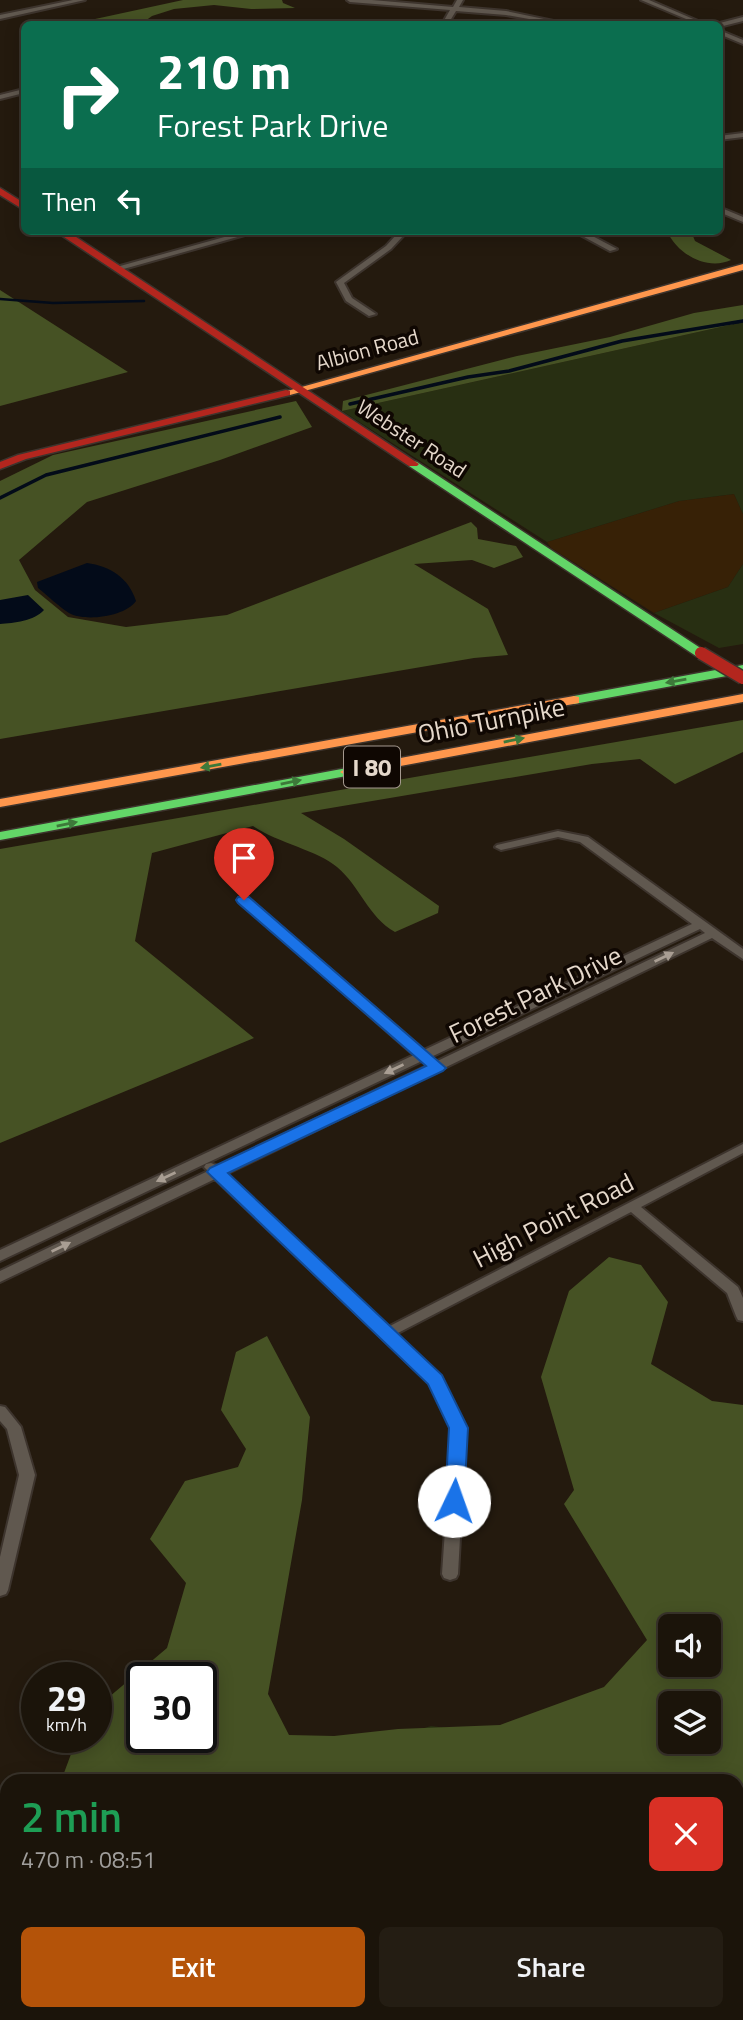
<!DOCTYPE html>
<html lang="en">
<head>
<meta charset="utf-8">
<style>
	:root { --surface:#1b140a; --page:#241d13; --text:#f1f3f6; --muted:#a09e9c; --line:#39332b; --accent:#b45309 }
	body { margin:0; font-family:"Titillium Web",sans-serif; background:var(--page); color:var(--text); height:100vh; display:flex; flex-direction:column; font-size:26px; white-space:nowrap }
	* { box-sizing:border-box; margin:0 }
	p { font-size:23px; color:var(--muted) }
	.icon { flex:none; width:38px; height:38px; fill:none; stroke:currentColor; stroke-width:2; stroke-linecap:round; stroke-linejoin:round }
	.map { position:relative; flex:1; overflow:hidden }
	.sheet { position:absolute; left:0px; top:1774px; width:744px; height:247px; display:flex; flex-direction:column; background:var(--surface); border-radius:21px 21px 0 0; box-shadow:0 4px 18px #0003,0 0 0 2px var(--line) }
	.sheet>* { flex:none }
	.hud { position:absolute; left:21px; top:21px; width:702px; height:214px; border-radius:10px; box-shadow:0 4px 18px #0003,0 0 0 2px var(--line); background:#0b6e4f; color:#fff; overflow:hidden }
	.fabs { position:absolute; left:658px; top:1614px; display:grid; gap:14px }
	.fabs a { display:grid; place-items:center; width:63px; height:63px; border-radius:10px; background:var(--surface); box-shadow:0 4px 18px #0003,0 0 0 2px var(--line); font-size:35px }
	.speed { position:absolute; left:21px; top:1662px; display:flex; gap:14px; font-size:35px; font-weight:700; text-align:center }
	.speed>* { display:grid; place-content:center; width:91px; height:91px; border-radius:50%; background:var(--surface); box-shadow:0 4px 18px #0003,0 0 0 2px var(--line); line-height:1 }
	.speed small { font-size:18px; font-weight:400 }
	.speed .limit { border:4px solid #111; border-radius:10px; background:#fff; color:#111 }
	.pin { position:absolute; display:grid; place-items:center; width:60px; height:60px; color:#fff; margin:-72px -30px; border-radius:50% 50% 50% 0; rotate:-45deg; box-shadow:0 0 7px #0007 }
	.pin .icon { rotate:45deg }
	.me { position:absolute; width:77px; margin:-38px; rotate:3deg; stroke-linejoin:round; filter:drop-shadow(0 0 5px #0008) }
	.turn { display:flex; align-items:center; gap:24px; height:147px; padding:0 21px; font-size:32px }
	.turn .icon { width:91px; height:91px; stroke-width:2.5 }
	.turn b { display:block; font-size:49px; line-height:60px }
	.then { display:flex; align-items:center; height:66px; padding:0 21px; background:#0003; gap:14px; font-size:26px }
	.round { display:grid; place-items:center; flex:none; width:74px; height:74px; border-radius:10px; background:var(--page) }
	.summary { display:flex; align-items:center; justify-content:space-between; height:119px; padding:0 21px }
	h1 { font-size:42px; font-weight:600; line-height:52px; color:#1e9e55 }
	.action { display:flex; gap:14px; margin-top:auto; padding:14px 21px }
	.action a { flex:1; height:80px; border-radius:10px; background:var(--accent); color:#fff; font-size:28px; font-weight:600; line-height:80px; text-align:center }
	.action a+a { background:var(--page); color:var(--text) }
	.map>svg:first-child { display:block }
	.built { fill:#372106 }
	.green { fill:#282f12 }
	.forest { fill:#465224; fill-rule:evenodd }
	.water { fill:#030b19 }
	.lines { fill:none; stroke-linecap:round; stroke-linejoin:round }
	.stream-far1 { stroke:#030b19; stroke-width:2.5 }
	.stream { stroke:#030b19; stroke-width:3.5 }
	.street-casing { stroke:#3d342d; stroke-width:4 }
	.fast-casing { stroke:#3d342d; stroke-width:3 }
	.slow-casing { stroke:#3d342d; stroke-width:3 }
	.jam-casing { stroke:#3d342d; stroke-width:3 }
	.street { fill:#60584f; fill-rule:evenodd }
	.fast { fill:#63d668; fill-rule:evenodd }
	.slow { fill:#ff974d; fill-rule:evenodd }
	.jam { fill:#b3261e; fill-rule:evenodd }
	.jam-bridge-casing { stroke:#3d342d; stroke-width:15; stroke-linecap:butt }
	.jam-bridge { stroke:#b3261e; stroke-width:12 }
	.oneway { fill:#3d793a }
	.oneway2 { fill:#a99e93 }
	.route { fill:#1a73e8; stroke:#114b97; stroke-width:2 }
	.labels { text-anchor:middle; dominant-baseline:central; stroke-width:7; stroke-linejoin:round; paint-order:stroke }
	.far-street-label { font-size:21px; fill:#e5d8cb; stroke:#0f0702 }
	.shield { fill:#0f0702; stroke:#a5998f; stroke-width:2 }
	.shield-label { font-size:24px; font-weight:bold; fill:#e5d8cb }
	.street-label { font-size:26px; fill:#e5d8cb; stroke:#0f0702 }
</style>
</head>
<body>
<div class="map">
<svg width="743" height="2020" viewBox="0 0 743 2020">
	<rect width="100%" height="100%" fill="#241a0e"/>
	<path class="built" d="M734 494 743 514V564L728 587 654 613 551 548 547 542 679 501Z"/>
	<path class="green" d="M743 322V514L734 494 679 501 547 542 342 411Z
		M743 564V644L719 648 654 613 728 587Z
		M431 1726 743 1765V2020H0L7 2014H737V1782L294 1768Z"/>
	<path class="forest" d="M183 0H282L283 3 295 8 251 9 214 5 174 9 152 16 141 24H72Z
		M667 231H691L695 241 731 260C707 271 677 254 667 231Z
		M0 290 128 372 0 406Z
		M743 305V322L342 411 343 401 517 356 610 337 694 313Z
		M296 401 312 427 220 460 87 502 19 560 35 590 68 617 126 627 227 615 471 522 477 528 478 539 516 546 523 557 494 568 472 560 414 564 488 609 508 655 474 658 0 739V481L53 455Z
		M743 720V752L675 784 640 759 592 764 301 813 344 839 439 906 438 913 395 932C368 917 360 886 337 867 319 851 276 842 253 826L152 853 135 941 254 1038 0 1143V849Z
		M609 1257 641 1265 668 1302 651 1364 712 1401 743 1405V1880L737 1879V1782L61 1781 77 1738H96V1708L167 1648 186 1583 150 1539 185 1481 238 1467 246 1449 221 1410 236 1352 267 1336 310 1417 302 1500 268 1694 289 1735 334 1736 398 1729 500 1725 604 1687 647 1640 564 1504 574 1490 541 1377 569 1291ZM670 1626H709V1664H670ZM142 1678H201V1738H142ZM670 1703H709V1741H670Z
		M7 1831V2014H222L217 2020H0V1837Z"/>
	<path class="water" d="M87 563C110 566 129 578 136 601 125 617 84 622 69 613 58 606 48 596 38 588L37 582Z
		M28 595 44 610C34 621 14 623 0 624V600Z"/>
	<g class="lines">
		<path class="stream-far1" d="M0 299 53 303 144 301
			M733 323 743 321"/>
		<path class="stream" d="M350 404 468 377 509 371 622 341 743 321
			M0 498 46 475 280 417"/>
		<g class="street-casing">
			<path id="street" d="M73 0H85L0 19V15Z
				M347 0H372L453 7 457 0H463L459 7 506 11 568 24H557L506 15 456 11 448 24H442L450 10 350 2Z
				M641 0H649L705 24H698Z
				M743 17V21L719 27V24H716Z
				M217 22 220 24H212L213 23Z
				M719 30 743 40V44L719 34Z
				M24 89V93L0 99V95Z
				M743 133V137L719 140V136Z
				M719 207 743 217V222L719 212Z
				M246 231H259L120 270 113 268Z
				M395 231H403L405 234 391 249 344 283 352 298 376 314 369 316 346 301 336 282 386 246 397 234Z
				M573 231H583L617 249 610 251Z
				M558 831 588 837 743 949V959L712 938 226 1174 388 1327 743 1144V1153L641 1207 738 1287 743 1298V1321L738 1320 736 1316 727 1293 631 1212 396 1334 440 1376 466 1428 458 1574 456 1578 450 1580 444 1578 442 1574 452 1428 429 1383 215 1179 0 1282V1271L208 1171 204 1167 206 1164 211 1163 218 1166 705 933 700 929 431 1057 429 1061H422L0 1261V1250L414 1055 240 902 238 900 240 898H248L424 1050 692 924 580 842 558 837 501 850 495 847 497 845Z
				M0 1406 5 1407 21 1427 35 1475 8 1590 6 1594 0 1596V1557L19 1475 7 1429 0 1421Z"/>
		</g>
		<g class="fast-casing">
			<path id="fast" d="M413 461 417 462 708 653 701 657 696 656 409 466V462Z
				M743 665V673L574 704 567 700 574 696Z
				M347 768 354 772 352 775 0 840V832Z"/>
		</g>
		<g class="slow-casing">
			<path id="slow" d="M743 264V270L290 395 280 393Z
				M743 694V702L347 776 340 772 347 768Z
				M574 696 579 697V703L0 807V799Z"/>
		</g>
		<g class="jam-casing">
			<path id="jam" d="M0 188 24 203V210L0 195Z
				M55 231H67L419 464 417 466H409Z
				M286 390 290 391V395L26 459 0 469V462L18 455Z"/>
		</g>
		<use href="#street" class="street"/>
		<use href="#fast" class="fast"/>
		<use href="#slow" class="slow"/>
		<use href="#jam" class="jam"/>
		<g class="jam-bridge-casing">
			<path id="jam-bridge" d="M701 653 743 678"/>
		</g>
		<use href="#jam-bridge" class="jam-bridge"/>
	</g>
	<defs><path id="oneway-solid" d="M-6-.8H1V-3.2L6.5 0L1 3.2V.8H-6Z" transform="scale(1.75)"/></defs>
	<g class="oneway">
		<use href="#oneway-solid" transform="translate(676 681) rotate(170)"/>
		<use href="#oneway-solid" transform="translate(514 740) rotate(-11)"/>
		<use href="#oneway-solid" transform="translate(211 766) rotate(170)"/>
		<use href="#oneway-solid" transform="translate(291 782) rotate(-11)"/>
		<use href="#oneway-solid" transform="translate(67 824) rotate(-11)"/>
	</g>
	<g class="oneway2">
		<use href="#oneway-solid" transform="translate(664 957) rotate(-26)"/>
		<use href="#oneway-solid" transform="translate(394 1069) rotate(155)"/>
		<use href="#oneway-solid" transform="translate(166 1177) rotate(155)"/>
		<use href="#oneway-solid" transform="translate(61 1247) rotate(-26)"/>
	</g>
	<path class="route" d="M244 896 249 897 446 1068 443 1071 228 1173 442 1375 468 1428 464 1501 461 1506 454 1509 447 1506 445 1501 449 1428 428 1384 207 1172 210 1168 426 1066 238 903 236 900 238 897Z"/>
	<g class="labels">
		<g class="far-street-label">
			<text transform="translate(367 349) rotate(-15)">Albion Road</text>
			<text transform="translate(412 438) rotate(33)">Webster Road</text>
		</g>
		<rect class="shield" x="344" y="746.5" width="56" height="41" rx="5"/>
		<g class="shield-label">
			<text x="372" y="767">I 80</text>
		</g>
		<g class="street-label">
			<text transform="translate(491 720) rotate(-11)">Ohio Turnpike</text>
			<text transform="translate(535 994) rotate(-26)">Forest Park Drive</text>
			<text transform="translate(553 1220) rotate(-27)">High Point Road</text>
		</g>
	</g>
</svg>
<div class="fabs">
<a><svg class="icon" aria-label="sound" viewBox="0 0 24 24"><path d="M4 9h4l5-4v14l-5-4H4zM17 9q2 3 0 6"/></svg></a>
<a><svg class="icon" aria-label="layers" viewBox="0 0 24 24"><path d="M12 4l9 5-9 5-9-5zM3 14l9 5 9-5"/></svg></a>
</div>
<div class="speed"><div>29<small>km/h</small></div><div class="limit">30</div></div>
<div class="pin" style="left:244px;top:900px;background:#d93025"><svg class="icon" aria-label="arrive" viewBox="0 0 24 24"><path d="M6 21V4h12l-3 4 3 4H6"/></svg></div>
<svg class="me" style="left:454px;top:1501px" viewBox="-20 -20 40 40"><circle r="19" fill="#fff"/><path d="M0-13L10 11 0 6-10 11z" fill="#1a73e8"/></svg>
<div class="hud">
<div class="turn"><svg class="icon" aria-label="right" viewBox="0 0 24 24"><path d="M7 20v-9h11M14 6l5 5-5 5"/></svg><div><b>210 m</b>Forest Park Drive</div></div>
<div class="then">Then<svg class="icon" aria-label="left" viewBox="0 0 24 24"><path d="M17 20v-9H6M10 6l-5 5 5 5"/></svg></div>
</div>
<section class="sheet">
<div class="summary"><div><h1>2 min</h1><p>470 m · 08:51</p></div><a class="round" style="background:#d93025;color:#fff"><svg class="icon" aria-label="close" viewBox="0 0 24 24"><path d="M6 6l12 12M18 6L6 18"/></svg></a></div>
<div class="action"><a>Exit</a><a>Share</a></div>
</section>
</div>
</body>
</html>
